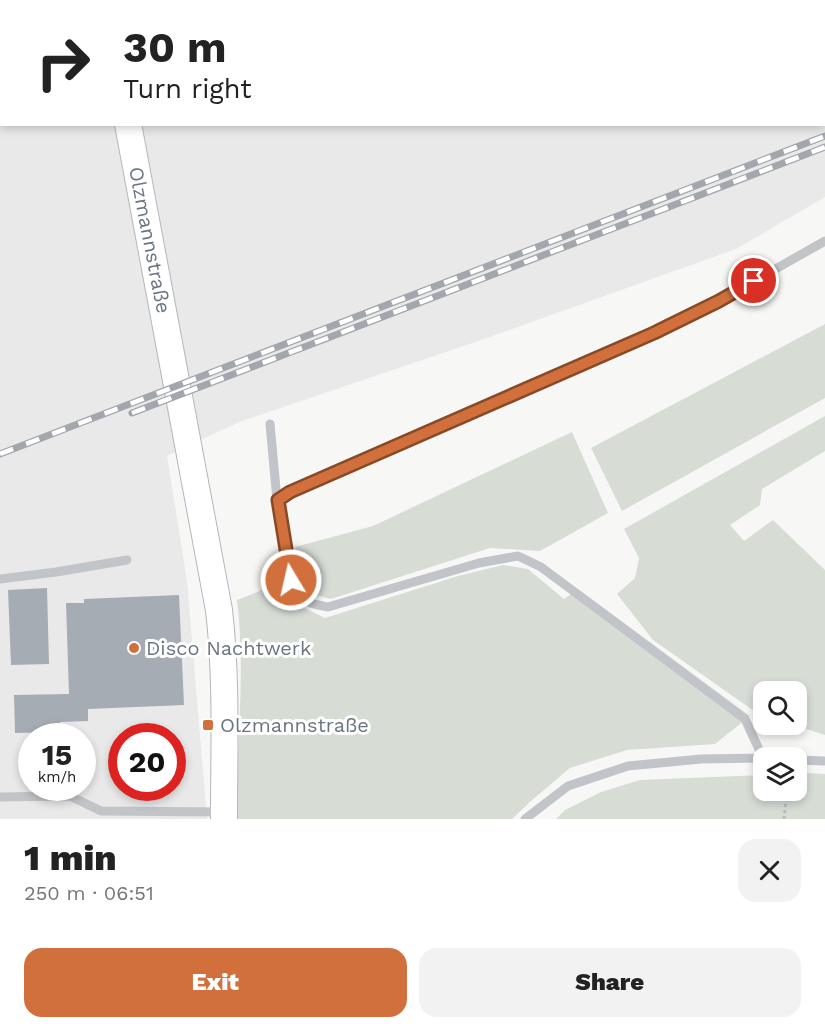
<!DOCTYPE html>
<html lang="en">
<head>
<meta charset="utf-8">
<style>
	:root { --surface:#fff; --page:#f2f2f2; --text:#222; --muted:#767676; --accent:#d1703c }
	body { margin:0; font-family:"Work Sans",sans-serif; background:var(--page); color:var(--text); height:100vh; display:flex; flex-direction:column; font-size:22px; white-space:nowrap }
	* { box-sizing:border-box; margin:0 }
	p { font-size:20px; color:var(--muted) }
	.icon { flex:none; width:33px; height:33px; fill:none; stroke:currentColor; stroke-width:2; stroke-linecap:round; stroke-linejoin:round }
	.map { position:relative; height:819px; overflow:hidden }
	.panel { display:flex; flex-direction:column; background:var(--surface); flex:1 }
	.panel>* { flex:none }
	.top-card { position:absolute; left:0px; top:0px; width:825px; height:126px; box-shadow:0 3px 9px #0003; background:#fff; color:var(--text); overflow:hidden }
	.tools { position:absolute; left:753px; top:681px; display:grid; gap:12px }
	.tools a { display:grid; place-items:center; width:54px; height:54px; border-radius:12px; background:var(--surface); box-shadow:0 3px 9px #0003; font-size:30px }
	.speed { position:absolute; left:18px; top:723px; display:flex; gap:12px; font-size:30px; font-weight:700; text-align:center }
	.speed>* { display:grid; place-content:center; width:78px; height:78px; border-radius:50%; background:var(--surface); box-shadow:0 3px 9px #0003; line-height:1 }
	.speed small { font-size:15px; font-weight:400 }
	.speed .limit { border:9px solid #d22; background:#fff; color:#111 }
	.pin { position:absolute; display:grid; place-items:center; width:51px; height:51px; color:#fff; margin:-26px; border:3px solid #fff; border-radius:50%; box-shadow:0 2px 6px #0007 }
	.me { position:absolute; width:66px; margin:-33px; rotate:351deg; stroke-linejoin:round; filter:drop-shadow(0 0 4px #0008) }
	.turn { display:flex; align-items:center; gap:21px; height:126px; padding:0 24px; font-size:27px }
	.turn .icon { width:78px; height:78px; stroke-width:2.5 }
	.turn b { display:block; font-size:42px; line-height:51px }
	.round { display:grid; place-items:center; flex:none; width:63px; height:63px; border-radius:18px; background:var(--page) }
	.headline { display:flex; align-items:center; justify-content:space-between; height:102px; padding:0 24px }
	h1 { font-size:36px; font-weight:800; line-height:45px }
	.primary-button { display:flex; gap:12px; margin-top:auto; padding:12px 24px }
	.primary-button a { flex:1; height:69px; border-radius:18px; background:var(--accent); color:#fff; font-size:24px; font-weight:800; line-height:69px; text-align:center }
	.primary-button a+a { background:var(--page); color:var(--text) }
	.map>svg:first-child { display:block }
	.built { fill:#e8e9e8; fill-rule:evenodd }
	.green { fill:#d7dcd5 }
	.building { fill:#a6acb3 }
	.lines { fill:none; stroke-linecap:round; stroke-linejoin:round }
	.secondary-casing { stroke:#b2b6bb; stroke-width:28 }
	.path { stroke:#b9bbbe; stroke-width:3; stroke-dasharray:3 3; stroke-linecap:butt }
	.service { stroke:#c1c4c8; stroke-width:9 }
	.secondary { stroke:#fff; stroke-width:26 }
	.rail-casing { stroke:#a3a7ad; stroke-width:7 }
	.rail { stroke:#fff; stroke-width:4.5; stroke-dasharray:14; stroke-linecap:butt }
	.route-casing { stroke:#884927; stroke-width:15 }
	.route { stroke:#d1703c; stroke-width:10 }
	.poi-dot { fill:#d1703c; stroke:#fff; stroke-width:2 }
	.labels { text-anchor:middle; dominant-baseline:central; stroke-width:6; stroke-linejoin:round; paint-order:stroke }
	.street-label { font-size:20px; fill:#6a7583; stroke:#fff }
	.poi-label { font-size:20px; fill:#6a7583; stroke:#fff; text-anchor:start }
</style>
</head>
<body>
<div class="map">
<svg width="825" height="819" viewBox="0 0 825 819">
	<rect width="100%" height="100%" fill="#f7f8f5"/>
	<path class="built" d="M55 0H825V197L736 249 490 337 239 422 167 456 187 581 207 819H0V30H1L2 124H824V2L52 1ZM32 736H82V788H32ZM122 736H172V788H122Z"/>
	<path class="green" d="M825 324V398L622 511 591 448Z
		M825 416V451L762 489 760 505 730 525 744 541 773 520 825 570V735L794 725 796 724V692H764L763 714 754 711 653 640 617 594 635 578 639 558 624 529Z
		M572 432 608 513 540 551 490 548 331 599 312 594 303 582 295 547 373 526Z
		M503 565 528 569 564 599 578 589 750 716 715 744 627 750 570 768 531 801 512 819H237C236 746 246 672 237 600L265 589 325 618 458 576Z
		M806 773 825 774V819H556L565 810 601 792 640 780 763 775 764 790H796L797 774Z"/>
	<path class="building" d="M47 588 49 664 11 665 8 590Z
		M179 595 184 705 88 709V721L60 722V732L15 733 14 695 69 694 66 603H84V599Z"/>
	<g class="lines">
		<g class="secondary-casing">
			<path id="secondary" d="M105 0V2
				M128 124 219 610C227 679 224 750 224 819"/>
		</g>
		<path class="path" d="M784 819 787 790"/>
		<path class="service" d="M270 424 277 500
			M0 579 56 572 127 560
			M763 758 745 719 541 567 518 556 479 563 328 607C317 605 305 603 298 594 287 582 281 519 277 500L290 492 654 333 719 301 825 241
			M796 760 825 761
			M0 797 70 796 101 811 221 812
			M525 819 568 786 628 766 701 759 764 758"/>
		<use href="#secondary" class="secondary"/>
		<g class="rail-casing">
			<path id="rail" d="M117 2 120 0
				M137 2 140 0
				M163 2 166 0
				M0 68 2 67
				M0 79 2 78
				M0 94 2 93
				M132 413 825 147
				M0 454 825 136"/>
		</g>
		<use href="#rail" class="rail"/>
	</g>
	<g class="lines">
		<g class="route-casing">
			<path id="route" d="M291 580 278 500 290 492 654 333 719 301 754 281"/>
		</g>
		<use href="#route" class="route"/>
	</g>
	<g class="poi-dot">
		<circle cx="134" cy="648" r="6"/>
		<rect x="202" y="719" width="12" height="12" rx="3"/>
	</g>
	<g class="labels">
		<g class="street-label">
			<text transform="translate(150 240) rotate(79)">Olzmannstraße</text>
		</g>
		<g class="poi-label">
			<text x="146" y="648">Disco Nachtwerk</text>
			<text x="220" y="725">Olzmannstraße</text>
		</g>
	</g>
</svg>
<div class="tools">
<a><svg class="icon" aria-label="search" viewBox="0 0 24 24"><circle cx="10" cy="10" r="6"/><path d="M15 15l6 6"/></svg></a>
<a><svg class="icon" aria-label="layers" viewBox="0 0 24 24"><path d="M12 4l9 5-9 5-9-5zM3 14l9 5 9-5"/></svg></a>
</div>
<div class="speed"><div>15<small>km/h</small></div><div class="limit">20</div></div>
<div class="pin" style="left:754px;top:281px;background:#d93025"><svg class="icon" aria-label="arrive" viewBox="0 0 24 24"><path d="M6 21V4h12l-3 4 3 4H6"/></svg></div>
<svg class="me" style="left:291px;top:580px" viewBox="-20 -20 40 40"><circle r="17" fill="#d1703c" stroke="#fff" stroke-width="3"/><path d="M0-11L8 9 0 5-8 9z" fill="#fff"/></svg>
<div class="top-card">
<div class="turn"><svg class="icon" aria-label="right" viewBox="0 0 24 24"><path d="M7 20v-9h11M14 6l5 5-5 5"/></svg><div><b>30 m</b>Turn right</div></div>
</div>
</div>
<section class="panel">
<div class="headline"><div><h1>1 min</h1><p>250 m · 06:51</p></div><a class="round"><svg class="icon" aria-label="close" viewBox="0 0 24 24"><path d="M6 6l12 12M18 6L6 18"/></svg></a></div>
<div class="primary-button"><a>Exit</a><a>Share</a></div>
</section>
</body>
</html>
